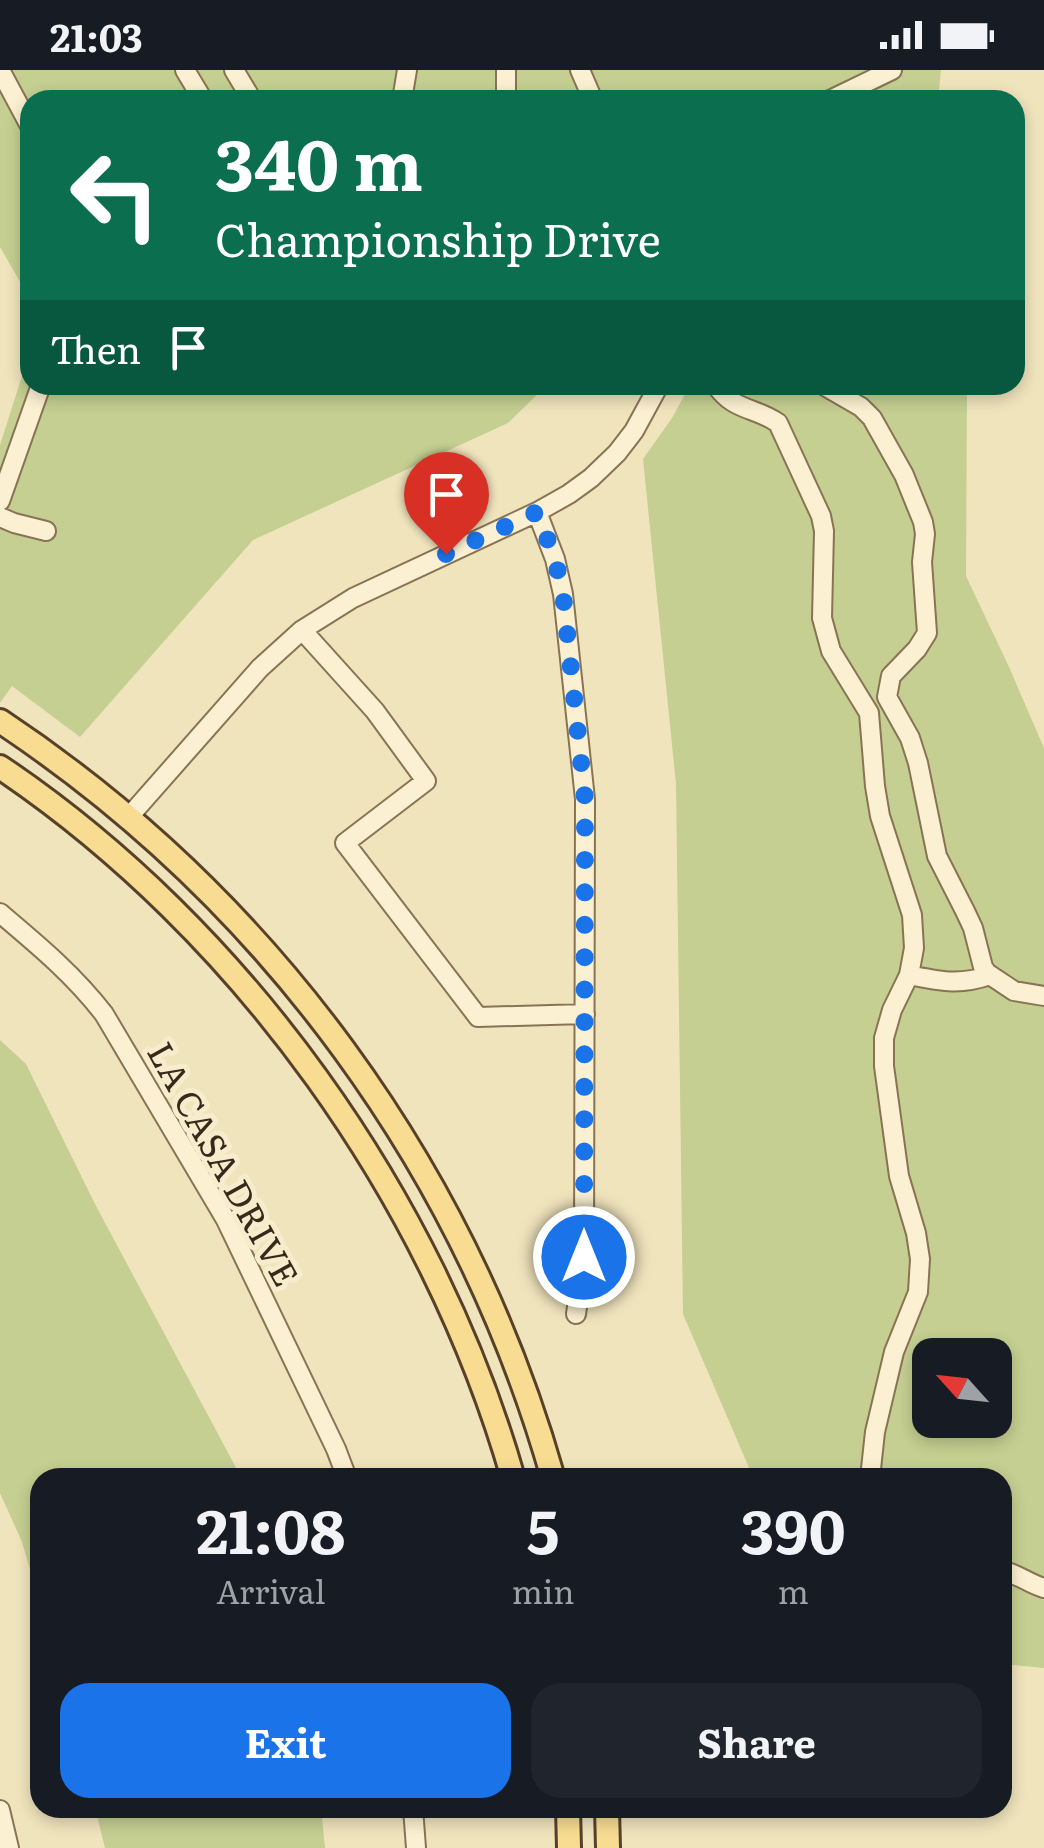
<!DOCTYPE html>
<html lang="en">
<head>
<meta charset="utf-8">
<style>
	:root { --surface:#171b24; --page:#20242c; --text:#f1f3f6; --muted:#9ea1a6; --accent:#1a73e8 }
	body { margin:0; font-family:Literata,serif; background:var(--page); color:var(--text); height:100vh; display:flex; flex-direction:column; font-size:38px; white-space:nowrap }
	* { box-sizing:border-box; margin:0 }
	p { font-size:32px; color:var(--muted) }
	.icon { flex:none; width:55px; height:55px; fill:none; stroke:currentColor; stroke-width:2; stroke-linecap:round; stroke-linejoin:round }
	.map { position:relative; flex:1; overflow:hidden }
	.drawer { position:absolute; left:30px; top:1398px; width:982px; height:350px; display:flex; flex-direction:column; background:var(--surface); border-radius:30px; box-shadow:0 5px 15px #0003 }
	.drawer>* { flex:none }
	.top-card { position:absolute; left:20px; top:20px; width:1005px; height:305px; border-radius:30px; box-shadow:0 5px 15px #0003; background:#0b6e4f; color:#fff; overflow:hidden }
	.needle { width:65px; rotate:297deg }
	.fabs { position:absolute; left:912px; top:1268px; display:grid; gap:20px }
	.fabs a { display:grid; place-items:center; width:100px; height:100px; border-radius:20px; background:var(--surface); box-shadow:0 5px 15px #0003; font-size:50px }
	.pin { position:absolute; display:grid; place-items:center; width:85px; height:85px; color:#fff; margin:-102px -42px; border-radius:50% 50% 50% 0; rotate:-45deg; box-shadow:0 0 10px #0007 }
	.pin .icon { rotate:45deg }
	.me { position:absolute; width:110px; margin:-55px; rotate:0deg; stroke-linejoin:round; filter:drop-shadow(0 0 8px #0008) }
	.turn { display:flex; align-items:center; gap:35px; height:210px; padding:0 30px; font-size:45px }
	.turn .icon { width:130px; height:130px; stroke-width:2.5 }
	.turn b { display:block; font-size:70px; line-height:85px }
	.then { display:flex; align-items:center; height:95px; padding:0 30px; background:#0003; gap:20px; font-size:38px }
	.eta { display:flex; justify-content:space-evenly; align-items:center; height:170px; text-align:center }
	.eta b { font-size:60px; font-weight:700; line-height:70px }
	.cta { display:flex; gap:20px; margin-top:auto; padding:20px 30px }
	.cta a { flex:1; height:115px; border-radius:30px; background:var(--accent); color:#fff; font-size:40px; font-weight:700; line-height:115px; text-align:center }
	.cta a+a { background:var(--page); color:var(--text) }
	.status { display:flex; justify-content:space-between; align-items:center; height:70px; padding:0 50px; background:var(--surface); direction:ltr }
	.status svg { height:28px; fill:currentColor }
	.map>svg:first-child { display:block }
	.green { fill:#c5cf91; fill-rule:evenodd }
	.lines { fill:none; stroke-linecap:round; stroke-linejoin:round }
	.minor-casing { stroke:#897355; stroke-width:22 }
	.major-casing { stroke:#57412a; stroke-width:28 }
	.minor { stroke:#fbf0d1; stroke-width:18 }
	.major { stroke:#f7dc91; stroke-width:22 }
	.route { stroke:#1a73e8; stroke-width:18; stroke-dasharray:0 32.4 }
	.labels { text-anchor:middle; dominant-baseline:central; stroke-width:10; stroke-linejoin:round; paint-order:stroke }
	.street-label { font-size:35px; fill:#382a1b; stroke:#f7edcd }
</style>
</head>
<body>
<div class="status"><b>21:03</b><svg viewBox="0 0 49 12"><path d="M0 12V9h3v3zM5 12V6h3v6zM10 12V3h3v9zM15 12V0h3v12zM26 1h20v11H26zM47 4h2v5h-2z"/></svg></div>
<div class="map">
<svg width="1044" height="1778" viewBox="0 0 1044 1778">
	<rect width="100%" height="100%" fill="#f0e4bd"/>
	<path class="green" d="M0 0H941L938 30H30V229L0 177Z
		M30 281V315H547L508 353 253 470 80 667 12 616 0 633V375Z
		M690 315H967L966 506 1009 597 1044 678V1598L1003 1594 1002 1408 753 1407 683 1244 676 714 643 389 672 348ZM930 1285H995V1350H930Z
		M0 970 26 994 95 1134 241 1407 40 1408V1533L22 1472 0 1423Z
		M95 1738H321L325 1778H105Z"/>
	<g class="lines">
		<g class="minor-casing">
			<path id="minor" d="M0 0 30 56
				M185 0 203 30
				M234 0 252 30
				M580 0 593 30
				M402 30 407 0
				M506 30V0
				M830 30 892 0
				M716 315C733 341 755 337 778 353L821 446 824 461 822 548 831 581 869 643 875 716 880 746 912 845 914 878 909 905 892 940 884 968V996L899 1106 916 1163 920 1189 918 1222 894 1282 875 1362 870 1408
				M823 315 861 337 872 348 904 405 923 452 925 464 922 492 927 563 917 579 891 606 887 627 910 668 918 693 937 786 965 841 973 858 983 897 987 903 1014 921 1044 926
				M0 431 41 315
				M537 442 555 489 563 524 585 729 584 1187 576 1244
				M0 447 14 453 46 461
				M302 560 375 641 426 711 345 773 478 947 585 944
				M127 749 260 598 302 560 353 528 537 442 569 424 591 408 617 383 634 361 659 315
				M0 843C38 875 74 905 104 944L226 1150 336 1379 347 1408
				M909 905C940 911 959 916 990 905
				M1002 1501C1017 1503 1029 1514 1044 1518
				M413 1738 416 1778
				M0 1740 9 1778"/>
		</g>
		<g class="major-casing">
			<path id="major" d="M0 651C268 829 465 1098 553 1408
				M0 697C242 860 433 1128 513 1408
				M568 1738 569 1778
				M607 1738 608 1778"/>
		</g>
		<use href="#minor" class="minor"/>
		<use href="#major" class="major"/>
	</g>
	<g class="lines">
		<path class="route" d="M446 484 537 442 555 489 563 524 585 729 584 1187"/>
	</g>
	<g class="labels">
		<g class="street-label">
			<text transform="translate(225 1093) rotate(61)">LA CASA DRIVE</text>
		</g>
	</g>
</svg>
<div class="fabs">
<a><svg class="needle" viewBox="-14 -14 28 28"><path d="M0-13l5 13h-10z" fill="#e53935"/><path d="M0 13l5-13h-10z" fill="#9ea1a6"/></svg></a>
</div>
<div class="pin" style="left:446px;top:484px;background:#d93025"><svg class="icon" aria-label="arrive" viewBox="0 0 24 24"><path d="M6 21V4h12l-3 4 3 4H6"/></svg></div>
<svg class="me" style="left:584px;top:1187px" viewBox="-20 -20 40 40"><circle r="17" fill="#1a73e8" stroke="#fff" stroke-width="3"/><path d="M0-11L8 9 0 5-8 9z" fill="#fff"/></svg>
<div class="top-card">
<div class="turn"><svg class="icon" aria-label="left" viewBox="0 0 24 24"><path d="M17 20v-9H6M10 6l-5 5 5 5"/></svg><div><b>340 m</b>Championship Drive</div></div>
<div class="then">Then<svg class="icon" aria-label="arrive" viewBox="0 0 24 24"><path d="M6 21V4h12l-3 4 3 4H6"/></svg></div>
</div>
<section class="drawer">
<div class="eta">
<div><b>21:08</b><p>Arrival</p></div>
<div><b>5</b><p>min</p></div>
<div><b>390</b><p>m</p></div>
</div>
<div class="cta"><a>Exit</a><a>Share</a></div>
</section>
</div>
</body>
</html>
